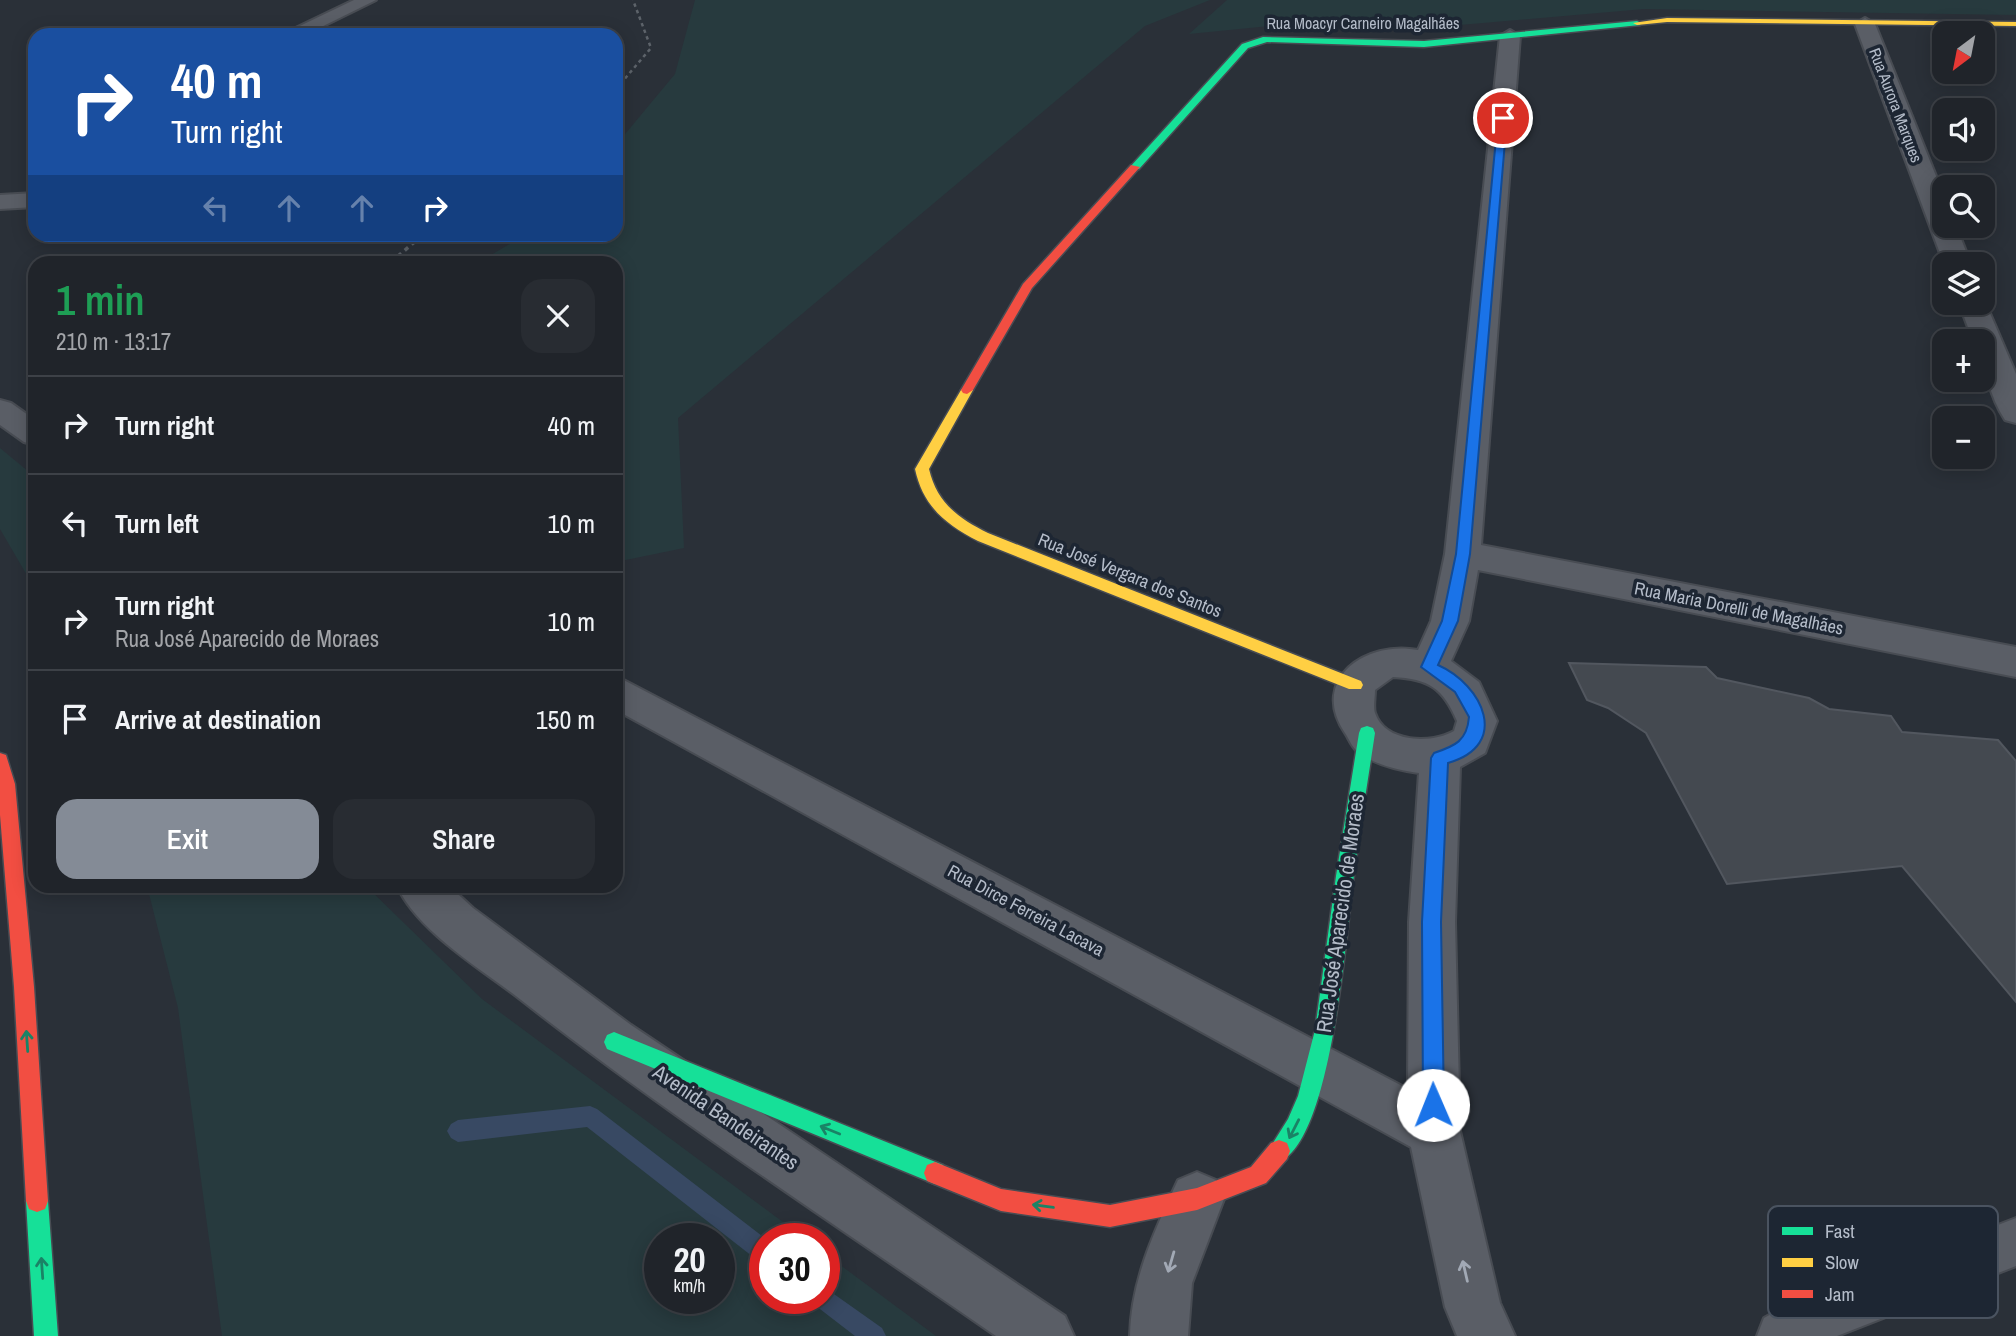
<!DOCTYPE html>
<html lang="en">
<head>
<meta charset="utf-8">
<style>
	:root { --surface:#20242a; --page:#282c32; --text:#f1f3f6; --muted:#a2a4a8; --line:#3d4147; --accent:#848b96 }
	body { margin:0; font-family:"Archivo Narrow",sans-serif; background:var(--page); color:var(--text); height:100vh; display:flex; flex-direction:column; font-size:26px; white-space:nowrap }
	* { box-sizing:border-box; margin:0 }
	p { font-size:23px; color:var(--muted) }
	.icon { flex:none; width:38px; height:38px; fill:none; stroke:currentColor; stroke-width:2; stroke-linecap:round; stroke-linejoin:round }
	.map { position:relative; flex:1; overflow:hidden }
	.drawer { position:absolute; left:28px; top:256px; width:595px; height:637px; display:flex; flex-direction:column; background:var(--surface); border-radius:21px; box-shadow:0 4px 18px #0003,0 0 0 2px var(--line) }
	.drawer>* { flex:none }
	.hud { position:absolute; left:28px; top:28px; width:595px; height:214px; border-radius:21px; box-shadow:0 4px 18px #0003,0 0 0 2px var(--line); background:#1a4fa0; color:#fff; overflow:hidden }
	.needle { width:46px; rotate:212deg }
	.buttons { position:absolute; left:1932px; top:21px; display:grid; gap:14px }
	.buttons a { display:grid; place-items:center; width:63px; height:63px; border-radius:14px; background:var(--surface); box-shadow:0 4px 18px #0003,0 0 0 2px var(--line); font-size:35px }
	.speed { position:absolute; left:644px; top:1223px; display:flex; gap:14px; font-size:35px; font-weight:700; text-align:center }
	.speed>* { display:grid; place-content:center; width:91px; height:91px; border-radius:50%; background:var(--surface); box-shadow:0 4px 18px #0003,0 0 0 2px var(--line); line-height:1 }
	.speed small { font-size:18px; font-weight:400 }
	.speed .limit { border:10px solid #d22; background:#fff; color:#111 }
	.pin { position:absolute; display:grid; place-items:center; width:60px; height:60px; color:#fff; margin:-30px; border:4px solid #fff; border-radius:50%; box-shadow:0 2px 7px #0007 }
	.me { position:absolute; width:77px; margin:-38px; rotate:359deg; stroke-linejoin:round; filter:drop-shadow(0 0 5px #0008) }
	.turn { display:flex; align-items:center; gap:24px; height:147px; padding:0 28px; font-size:32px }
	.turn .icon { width:91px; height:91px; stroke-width:2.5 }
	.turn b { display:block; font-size:49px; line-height:60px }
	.lanes { display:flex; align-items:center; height:66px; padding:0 28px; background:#0003; justify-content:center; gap:35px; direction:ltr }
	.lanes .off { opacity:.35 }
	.round { display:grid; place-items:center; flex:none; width:74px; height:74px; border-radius:21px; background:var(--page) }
	.head { display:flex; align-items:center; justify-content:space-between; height:119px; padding:0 28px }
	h1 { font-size:42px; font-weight:600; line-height:52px; color:#1e9e55 }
	.action { display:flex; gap:14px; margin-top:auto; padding:14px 28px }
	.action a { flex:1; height:80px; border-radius:21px; background:var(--accent); color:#fff; font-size:28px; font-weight:600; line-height:80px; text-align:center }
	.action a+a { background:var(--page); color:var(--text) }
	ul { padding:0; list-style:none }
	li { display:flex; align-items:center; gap:21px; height:98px; padding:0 28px; border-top:2px solid var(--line) }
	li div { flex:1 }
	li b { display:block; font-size:26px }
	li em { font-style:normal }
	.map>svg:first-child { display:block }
	.green { fill:#273a3e; fill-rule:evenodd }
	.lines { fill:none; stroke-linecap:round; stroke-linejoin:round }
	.stream { fill:#384963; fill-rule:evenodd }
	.building { fill:#444950; stroke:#52575f; stroke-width:2 }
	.lane-casing { stroke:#484c53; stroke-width:4 }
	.street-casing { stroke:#484c53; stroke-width:4 }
	.fast-casing { stroke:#484c53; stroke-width:3 }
	.slow-casing { stroke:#484c53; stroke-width:3 }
	.jam-casing { stroke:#484c53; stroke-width:3 }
	.path-far1 { stroke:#5d636a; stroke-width:2.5; stroke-dasharray:3.5 3.5; stroke-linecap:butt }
	.path { stroke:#5d636a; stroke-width:3.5; stroke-dasharray:4.5 4.5; stroke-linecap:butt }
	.lane { fill:#5a5e66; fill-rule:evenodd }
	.street { fill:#5a5e66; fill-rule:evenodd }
	.fast { fill:#16e098; fill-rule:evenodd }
	.slow { fill:#ffcf43; fill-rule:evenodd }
	.jam { fill:#f24e42; fill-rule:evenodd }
	.oneway { stroke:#1a8366 }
	.oneway2 { stroke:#a2a9b5 }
	.route { fill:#1a73e8; stroke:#114b97; stroke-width:2 }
	.labels { text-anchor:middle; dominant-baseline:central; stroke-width:7; stroke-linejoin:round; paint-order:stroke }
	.far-street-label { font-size:16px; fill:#b4bcc9; stroke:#1d2633 }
	.street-label { font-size:18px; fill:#b4bcc9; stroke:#1d2633 }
	.near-street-label { font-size:21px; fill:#b4bcc9; stroke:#1d2633 }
	.key { fill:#1d2633; stroke:#4a5360; stroke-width:2 }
	.key-label { font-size:19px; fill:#b4bcc9 }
</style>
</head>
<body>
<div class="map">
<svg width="2016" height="1336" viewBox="0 0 2016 1336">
	<rect width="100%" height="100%" fill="#2a3038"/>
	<path class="green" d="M695 0H1210L1145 26 678 418 684 548 616 562V262H479L525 235 616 234V145L675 74Z
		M1227 0H2016V15L1644 9 1402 30 1299 23 1189 34Z
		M0 448 35 477V589L0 529Z
		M147 886H366L482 999 806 1239H765V1298H824V1253L936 1336H222L178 1008ZM660 1239H719V1298H660Z"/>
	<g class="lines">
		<path class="stream" d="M590 1106 597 1109 766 1239 765 1263 757 1260 587 1127 458 1142 451 1138 447 1131 451 1124 458 1120Z
			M824 1287 882 1328 886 1336H855L816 1306 813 1298H824Z"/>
	</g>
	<path class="building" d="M202 28 225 35H172L180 32 187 34Z
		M1569 663 1706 667 1717 678 1809 698 1829 709 1891 716 1902 732 1998 740 2016 761V1002L1902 866 1727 884 1646 733 1608 708 1587 700Z"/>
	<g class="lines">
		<g class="lane-casing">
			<path id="lane" d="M354 0H376L305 35H281Z
				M35 193V207L0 209V195Z
				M2016 1218V1266L1837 1336H1757L1764 1318 1775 1312Z"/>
		</g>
		<g class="street-casing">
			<path id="street" d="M1865 18 1875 24 1944 196V226H1956L1971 264H1944L1855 24Z
				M1510 30 1520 36 1481 545 2016 647V677L1478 570 1469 621 1451 661 1479 682 1497 721 1485 753 1460 767 1455 922 1460 1131 1500 1303 1515 1336H1457L1445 1307 1411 1147 616 710V676L1408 1089 1409 922 1419 773C1398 770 1374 765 1357 751 1352 747 1349 739 1345 733 1309 679 1366 640 1418 650L1431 621 1445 554 1500 36ZM1393 677C1429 679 1443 688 1457 721L1454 731C1432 744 1385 743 1375 713 1373 707 1375 697 1375 690Z
				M1983 297 2016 374V423L2005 420C1990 397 1983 368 1983 341H1973L1959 303H1983Z
				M0 400 11 403 35 420V445L24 442 0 425Z
				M397 886H449L473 908 631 1025 1065 1316 1074 1336H996C835 1224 670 1117 516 996 478 967 417 930 397 886Z
				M1197 1172 1216 1180 1224 1199 1192 1283 1188 1336H1130C1131 1280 1155 1230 1178 1180Z"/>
		</g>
		<g class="fast-casing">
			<path id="fast" d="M1637 21 1641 23 1640 25 1424 47 1267 42 1248 48 1139 169 1130 167 1242 44 1263 37 1424 41Z
				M1367 726 1373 728 1375 733C1368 780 1360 828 1354 875 1346 930 1333 1139 1279 1162L1271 1159 1268 1151 1288 1119 1298 1096 1315 1030 1336 876 1359 733 1361 728Z
				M614 1032 943 1165 946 1173 943 1181 935 1184 607 1049 604 1042 607 1035Z
				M37 1190 45 1193 48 1201 58 1336H34L26 1201 29 1193Z"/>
		</g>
		<g class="slow-casing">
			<path id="slow" d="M1667 18 2016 22V26L1667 22 1637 25 1633 23Z
				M967 386 973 390 929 469C937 503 958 518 988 533L1361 681 1363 685 1361 689H1349L978 541C945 524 923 506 915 469L961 390Z"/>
		</g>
		<g class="jam-casing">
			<path id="jam" d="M1131 165 1140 167 1032 288 973 390 967 394 963 393 961 390 1023 284Z
				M0 753 6 755 15 784 34 987 48 1201 45 1209 37 1212 29 1209 26 1201 14 987 0 815Z
				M1279 1140 1287 1143 1290 1151 1287 1159 1266 1183 1197 1210 1110 1227 1001 1211 927 1181 924 1173 927 1165 935 1162 1001 1189 1110 1205 1197 1188 1251 1167 1271 1143Z"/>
		</g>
		<path class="path-far1" d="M616 89 651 48 633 0"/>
		<path class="path" d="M391 262 424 234"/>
		<use href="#lane" class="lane"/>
		<use href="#street" class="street"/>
		<use href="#fast" class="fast"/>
		<use href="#slow" class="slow"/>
		<use href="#jam" class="jam"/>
	</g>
	<defs><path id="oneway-shaft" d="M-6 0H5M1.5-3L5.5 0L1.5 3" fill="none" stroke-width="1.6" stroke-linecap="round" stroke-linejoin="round" transform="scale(1.75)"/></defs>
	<g class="oneway">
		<use href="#oneway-shaft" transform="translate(27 1041) rotate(-94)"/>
		<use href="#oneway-shaft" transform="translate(1294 1129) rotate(117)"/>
		<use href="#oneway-shaft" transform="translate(830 1130) rotate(-158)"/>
		<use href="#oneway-shaft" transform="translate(1043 1206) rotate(-172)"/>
		<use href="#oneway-shaft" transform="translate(42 1268) rotate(-94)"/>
	</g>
	<g class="oneway2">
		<use href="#oneway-shaft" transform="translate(1171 1262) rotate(106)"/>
		<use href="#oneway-shaft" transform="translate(1465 1271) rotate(-103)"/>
	</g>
	<path class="route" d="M1503 115 1507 118 1470 554 1458 621 1438 665C1483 685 1511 745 1448 763L1441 922 1444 1105 1441 1112 1433 1115 1426 1112 1423 1105 1422 922 1431 758 1434 753C1455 746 1467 741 1469 717L1455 692 1421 667 1442 621 1456 554 1498 118Z"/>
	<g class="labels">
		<g class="far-street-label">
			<text x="1363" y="23">Rua Moacyr Carneiro Magalhães</text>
			<text transform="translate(1896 105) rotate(69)">Rua Aurora Marques</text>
		</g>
		<g class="street-label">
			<text transform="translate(1130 575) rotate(22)">Rua José Vergara dos Santos</text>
			<text transform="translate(1739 608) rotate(11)">Rua Maria Dorelli de Magalhães</text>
			<text transform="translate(1026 910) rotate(28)">Rua Dirce Ferreira Lacava</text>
		</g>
		<g class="near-street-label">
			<text transform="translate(1340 913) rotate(-82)">Rua José Aparecido de Moraes</text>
			<text transform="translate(726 1117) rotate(34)">Avenida Bandeirantes</text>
		</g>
	</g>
	<rect x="1768" y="1206" width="230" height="112" rx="10" class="key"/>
	<rect x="1782" y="1227" width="31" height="8" fill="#16e098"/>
	<rect x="1782" y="1258" width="31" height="9" fill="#ffcf43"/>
	<rect x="1782" y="1290" width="31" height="8" fill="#f24e42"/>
	<g class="key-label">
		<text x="1825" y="1238">Fast</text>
		<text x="1825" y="1269">Slow</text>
		<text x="1825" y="1301">Jam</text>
	</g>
</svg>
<div class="buttons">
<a><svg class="needle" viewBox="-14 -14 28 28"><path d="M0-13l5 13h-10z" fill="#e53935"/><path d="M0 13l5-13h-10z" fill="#a2a4a8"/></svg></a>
<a><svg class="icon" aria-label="sound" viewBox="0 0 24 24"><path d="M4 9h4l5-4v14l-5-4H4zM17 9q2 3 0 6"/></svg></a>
<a><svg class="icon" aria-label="search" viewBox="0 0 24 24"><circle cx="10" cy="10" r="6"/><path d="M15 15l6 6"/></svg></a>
<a><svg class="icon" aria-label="layers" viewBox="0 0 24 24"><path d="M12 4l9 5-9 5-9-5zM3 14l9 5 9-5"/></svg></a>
<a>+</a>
<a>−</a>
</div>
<div class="speed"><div>20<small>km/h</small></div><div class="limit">30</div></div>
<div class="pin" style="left:1503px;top:118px;background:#d93025"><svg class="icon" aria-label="arrive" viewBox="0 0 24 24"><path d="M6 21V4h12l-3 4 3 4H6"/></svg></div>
<svg class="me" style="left:1433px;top:1105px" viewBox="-20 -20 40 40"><circle r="19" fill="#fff"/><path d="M0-13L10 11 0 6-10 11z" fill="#1a73e8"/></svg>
<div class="hud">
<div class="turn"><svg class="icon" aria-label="right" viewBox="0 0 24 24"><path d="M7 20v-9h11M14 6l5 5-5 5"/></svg><div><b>40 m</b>Turn right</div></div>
<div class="lanes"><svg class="icon off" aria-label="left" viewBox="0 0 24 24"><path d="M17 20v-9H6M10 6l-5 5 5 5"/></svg><svg class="icon off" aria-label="ahead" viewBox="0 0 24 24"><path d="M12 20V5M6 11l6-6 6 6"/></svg><svg class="icon off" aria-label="ahead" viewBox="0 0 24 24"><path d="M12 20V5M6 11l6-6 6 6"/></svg><svg class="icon" aria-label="right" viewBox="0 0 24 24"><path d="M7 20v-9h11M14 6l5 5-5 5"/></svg></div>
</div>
<section class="drawer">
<div class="head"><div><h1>1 min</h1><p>210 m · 13:17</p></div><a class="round"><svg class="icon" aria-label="close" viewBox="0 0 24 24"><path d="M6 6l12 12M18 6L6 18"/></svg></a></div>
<ul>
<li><svg class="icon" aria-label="right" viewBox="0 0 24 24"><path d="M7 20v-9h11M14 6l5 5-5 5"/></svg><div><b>Turn right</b></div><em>40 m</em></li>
<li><svg class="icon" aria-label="left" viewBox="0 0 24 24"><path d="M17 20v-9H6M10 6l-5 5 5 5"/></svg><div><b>Turn left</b></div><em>10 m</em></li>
<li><svg class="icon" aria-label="right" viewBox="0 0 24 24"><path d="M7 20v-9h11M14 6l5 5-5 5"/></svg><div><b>Turn right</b><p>Rua José Aparecido de Moraes</p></div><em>10 m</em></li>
<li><svg class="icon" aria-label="arrive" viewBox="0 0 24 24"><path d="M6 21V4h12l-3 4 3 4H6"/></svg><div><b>Arrive at destination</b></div><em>150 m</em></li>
</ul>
<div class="action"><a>Exit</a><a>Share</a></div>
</section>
</div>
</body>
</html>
